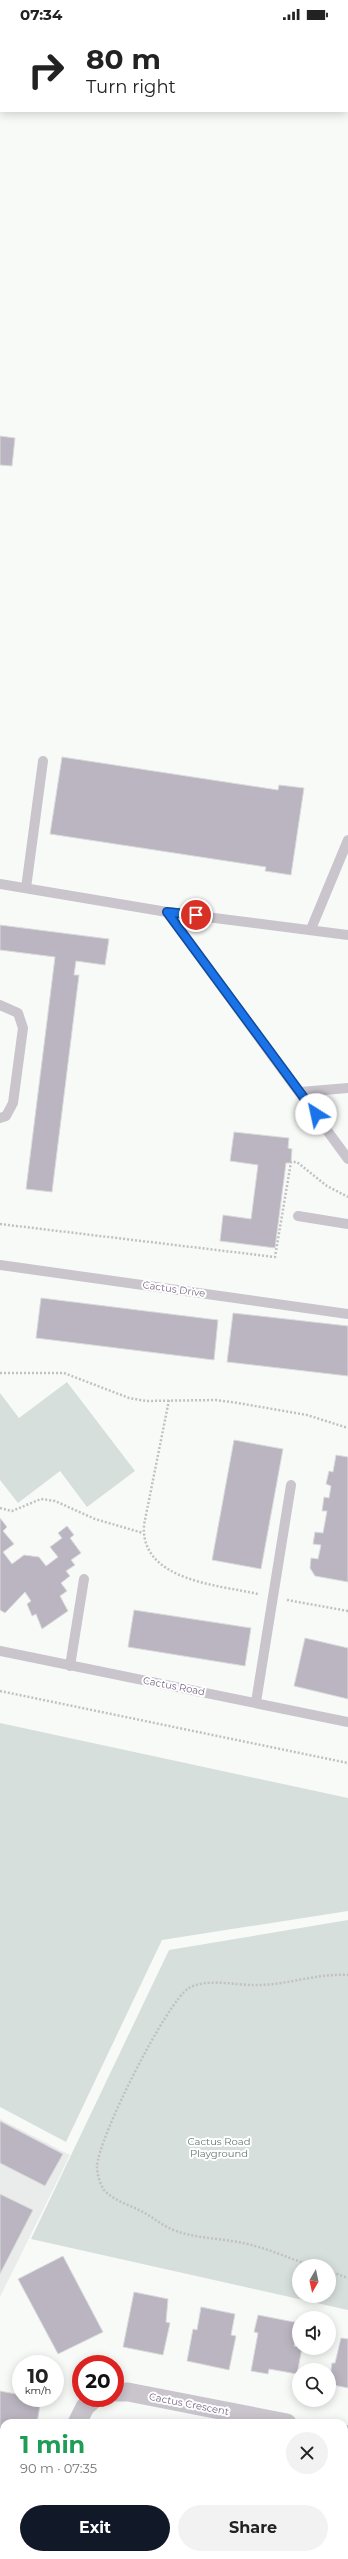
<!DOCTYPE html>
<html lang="en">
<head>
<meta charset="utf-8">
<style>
	:root { --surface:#fff; --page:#f2f2f2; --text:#222; --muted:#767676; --accent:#111827 }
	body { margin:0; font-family:Montserrat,sans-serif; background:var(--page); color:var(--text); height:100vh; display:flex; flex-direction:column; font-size:15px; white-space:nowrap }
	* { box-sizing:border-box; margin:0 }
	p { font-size:13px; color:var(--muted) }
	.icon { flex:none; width:22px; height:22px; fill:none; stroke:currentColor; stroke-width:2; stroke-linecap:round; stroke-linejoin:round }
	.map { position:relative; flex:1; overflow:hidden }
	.drawer { position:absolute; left:0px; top:2391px; width:348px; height:140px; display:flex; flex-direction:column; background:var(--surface); border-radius:12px 12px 0 0; box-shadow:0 2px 10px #0003 }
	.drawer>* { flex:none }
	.top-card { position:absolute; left:0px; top:0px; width:348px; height:84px; box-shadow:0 2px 10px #0003; background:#fff; color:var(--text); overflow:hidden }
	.needle { width:26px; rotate:189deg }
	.fabs { position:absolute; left:292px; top:2231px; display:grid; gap:8px }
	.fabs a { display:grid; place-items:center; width:44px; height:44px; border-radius:50%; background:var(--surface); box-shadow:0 2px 10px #0003; font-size:20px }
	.speed { position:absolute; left:12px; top:2327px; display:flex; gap:8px; font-size:20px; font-weight:700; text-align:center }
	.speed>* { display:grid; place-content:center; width:52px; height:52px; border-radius:50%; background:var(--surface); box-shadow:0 2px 10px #0003; line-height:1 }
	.speed small { font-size:10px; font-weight:400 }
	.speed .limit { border:6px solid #d22; background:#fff; color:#111 }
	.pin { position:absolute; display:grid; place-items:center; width:34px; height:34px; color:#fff; margin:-17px; border:2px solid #fff; border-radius:50%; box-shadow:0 1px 4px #0007 }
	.me { position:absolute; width:44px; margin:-22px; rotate:325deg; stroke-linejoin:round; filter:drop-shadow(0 0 3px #0008) }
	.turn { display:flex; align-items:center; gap:14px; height:84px; padding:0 20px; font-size:18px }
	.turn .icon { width:52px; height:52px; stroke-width:2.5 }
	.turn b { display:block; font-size:28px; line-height:34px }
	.round { display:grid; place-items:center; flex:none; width:42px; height:42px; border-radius:21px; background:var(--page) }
	.headline { display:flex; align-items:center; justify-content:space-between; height:68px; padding:0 20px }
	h1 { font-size:24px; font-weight:700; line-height:30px; color:#1e9e55 }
	.action { display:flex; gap:8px; margin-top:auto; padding:8px 20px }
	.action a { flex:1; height:46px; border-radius:24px; background:var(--accent); color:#fff; font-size:16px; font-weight:700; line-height:46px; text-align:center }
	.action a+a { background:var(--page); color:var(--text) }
	.status { display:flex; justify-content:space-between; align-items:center; height:28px; padding:0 20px; background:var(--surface); direction:ltr }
	.status svg { height:11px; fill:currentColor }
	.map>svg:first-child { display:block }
	.built { fill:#eaebeb }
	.green { fill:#d7dfdc; fill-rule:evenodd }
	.building { fill:#bbb5c1; stroke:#dadcda }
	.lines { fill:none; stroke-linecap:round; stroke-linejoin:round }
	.path { stroke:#c2bfc5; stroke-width:2.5; stroke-dasharray:2 2; stroke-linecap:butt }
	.lane { stroke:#cac5cd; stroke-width:10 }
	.street { stroke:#cac5cd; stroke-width:19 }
	.route-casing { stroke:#114b97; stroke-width:10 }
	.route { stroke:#1a73e8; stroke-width:7 }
	.labels { text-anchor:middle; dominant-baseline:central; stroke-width:4; stroke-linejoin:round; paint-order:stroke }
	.street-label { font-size:10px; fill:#796889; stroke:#fff }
	.park-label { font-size:10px; fill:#647a77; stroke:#fff }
</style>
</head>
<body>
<div class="status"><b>07:34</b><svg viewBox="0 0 49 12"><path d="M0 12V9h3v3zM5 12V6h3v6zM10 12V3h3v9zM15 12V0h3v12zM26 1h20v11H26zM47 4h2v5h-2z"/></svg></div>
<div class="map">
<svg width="348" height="2531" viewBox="0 0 348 2531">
	<rect width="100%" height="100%" fill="#f8faf8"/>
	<path class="built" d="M0 2091 70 2127 0 2269Z"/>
	<path class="green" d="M67 1354 135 1443 87 1479 60 1443 18 1475 0 1452V1365L19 1390Z
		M0 1695 348 1770V1883L162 1912 66 2114 0 2079Z
		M348 1892V2282L31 2211 169 1922ZM299 2238H329V2268H299Z"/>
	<path class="building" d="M0 408 15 410 12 438 0 437Z
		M62 729 278 762 279 757 304 760 291 847 265 843 266 839 50 806Z
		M0 897 109 911 105 937 76 933 74 947H79L52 1164 26 1161 55 929 0 922Z
		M234 1104 289 1110 288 1120 292 1121 291 1135H286L275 1220 220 1213 223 1187 251 1191 258 1137 230 1133Z
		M41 1270 218 1292 214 1332 36 1310Z
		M233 1285 348 1298V1348L227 1334Z
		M234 1412 283 1421 261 1541 212 1532Z
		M336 1427 348 1429V1554L315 1548 310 1540 311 1530 318 1531 321 1517 313 1516 315 1504 323 1505 327 1483H322L324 1469 329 1470 331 1458 326 1456 329 1443 333 1444Z
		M0 1490 7 1499 3 1503 14 1516 3 1524 12 1536 24 1527 39 1529 46 1538 58 1529 50 1519 62 1510 58 1505 67 1498 74 1507 70 1510 81 1525 71 1532 75 1537 66 1543 70 1548 61 1555 67 1563 60 1568 68 1583 42 1601 36 1586 32 1588 27 1576 31 1573 25 1564 5 1585 0 1582Z
		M134 1582 251 1600 245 1638 128 1619Z
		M305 1610 348 1620V1671L294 1658Z
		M0 2093 63 2126 45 2158 0 2135Z
		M0 2166 33 2182 0 2246Z
		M63 2228 103 2304 58 2326 18 2251Z
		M134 2264 168 2271 166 2294 170 2295 163 2327 123 2319Z
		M201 2279 235 2286 231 2307 236 2308 229 2342 187 2333 193 2301 197 2302Z
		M258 2287 299 2295 294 2318 302 2320 297 2346 269 2341 268 2346 251 2343 258 2305 254 2304Z
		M341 2310 348 2311V2360L329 2356 332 2335H335Z
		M0 2363 21 2367V2370L41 2371 37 2395H4V2409H0Z
		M0 2433 4 2434V2474L0 2473Z
		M344 2456 348 2457V2494L344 2513Z
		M96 2527H121L120 2531H95Z
		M121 2527H146L145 2531H120Z
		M163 2527H188L187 2531H162Z
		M188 2527H213L212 2531H187Z
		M227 2527H251V2531H226Z
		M251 2527H273L276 2528V2531H251Z"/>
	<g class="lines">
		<path class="path" d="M0 1196 275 1229 291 1134H297L327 1158 348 1169
			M0 1345H64L129 1370 146 1373 216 1372 238 1375 307 1387 348 1400
			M169 1372 144 1497C140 1553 219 1557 258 1566
			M0 1480 12 1483 41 1471 55 1473 95 1491 143 1505
			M287 1572 348 1583
			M0 1663 348 1735
			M313 2238C293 2232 274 2223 255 2218 229 2210 201 2212 176 2203 162 2198 152 2188 139 2182 127 2176 113 2172 104 2162 100 2156 97 2146 97 2139 97 2112 167 1973 189 1960 207 1950 234 1957 253 1957 285 1958 316 1945 348 1947
			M329 2243 348 2250"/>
		<path class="lane" d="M0 856 167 884 348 907
			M26 860 43 733
			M167 884 348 1131
			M311 901 348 812
			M0 977 18 985 23 1000 13 1075 6 1088 0 1090
			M300 1064 348 1060
			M298 1188 348 1196
			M0 1237 348 1286
			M0 1623 348 1694
			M70 1638 84 1551
			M256 1674 291 1457"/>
		<path class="street" d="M115 2364H128L287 2395
			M77 2395 85 2379 95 2370
			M344 2406 348 2407
			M52 2531 53 2527"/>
	</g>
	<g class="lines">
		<g class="route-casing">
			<path id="route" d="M196 887 167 884 316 1086"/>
		</g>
		<use href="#route" class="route"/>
	</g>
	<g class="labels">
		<g class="street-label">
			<text transform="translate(174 1261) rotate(8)">Cactus Drive</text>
			<text transform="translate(174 1658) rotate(11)">Cactus Road</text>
			<text transform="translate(189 2376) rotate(11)">Cactus Crescent</text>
		</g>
		<g class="park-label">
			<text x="219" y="2113">Cactus Road<tspan x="219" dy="12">Playground</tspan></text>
		</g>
	</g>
</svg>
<div class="fabs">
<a><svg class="needle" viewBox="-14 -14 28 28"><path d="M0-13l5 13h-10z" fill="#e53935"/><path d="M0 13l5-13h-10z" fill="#767676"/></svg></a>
<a><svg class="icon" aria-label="sound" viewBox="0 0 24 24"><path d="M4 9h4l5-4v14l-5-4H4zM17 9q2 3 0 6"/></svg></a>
<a><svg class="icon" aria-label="search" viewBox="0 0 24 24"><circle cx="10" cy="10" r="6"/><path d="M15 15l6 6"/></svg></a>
</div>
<div class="speed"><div>10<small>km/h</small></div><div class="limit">20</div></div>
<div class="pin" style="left:196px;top:887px;background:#d93025"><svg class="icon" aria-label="arrive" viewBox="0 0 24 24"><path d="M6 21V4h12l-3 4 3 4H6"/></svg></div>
<svg class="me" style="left:316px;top:1086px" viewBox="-20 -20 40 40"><circle r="19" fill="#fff"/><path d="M0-13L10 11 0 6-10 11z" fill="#1a73e8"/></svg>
<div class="top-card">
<div class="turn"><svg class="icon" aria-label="right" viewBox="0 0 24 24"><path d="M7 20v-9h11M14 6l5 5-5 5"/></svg><div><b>80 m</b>Turn right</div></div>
</div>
<section class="drawer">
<div class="headline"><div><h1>1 min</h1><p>90 m · 07:35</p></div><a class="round"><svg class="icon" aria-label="close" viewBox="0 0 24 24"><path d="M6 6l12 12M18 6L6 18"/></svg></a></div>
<div class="action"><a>Exit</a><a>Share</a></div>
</section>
</div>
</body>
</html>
